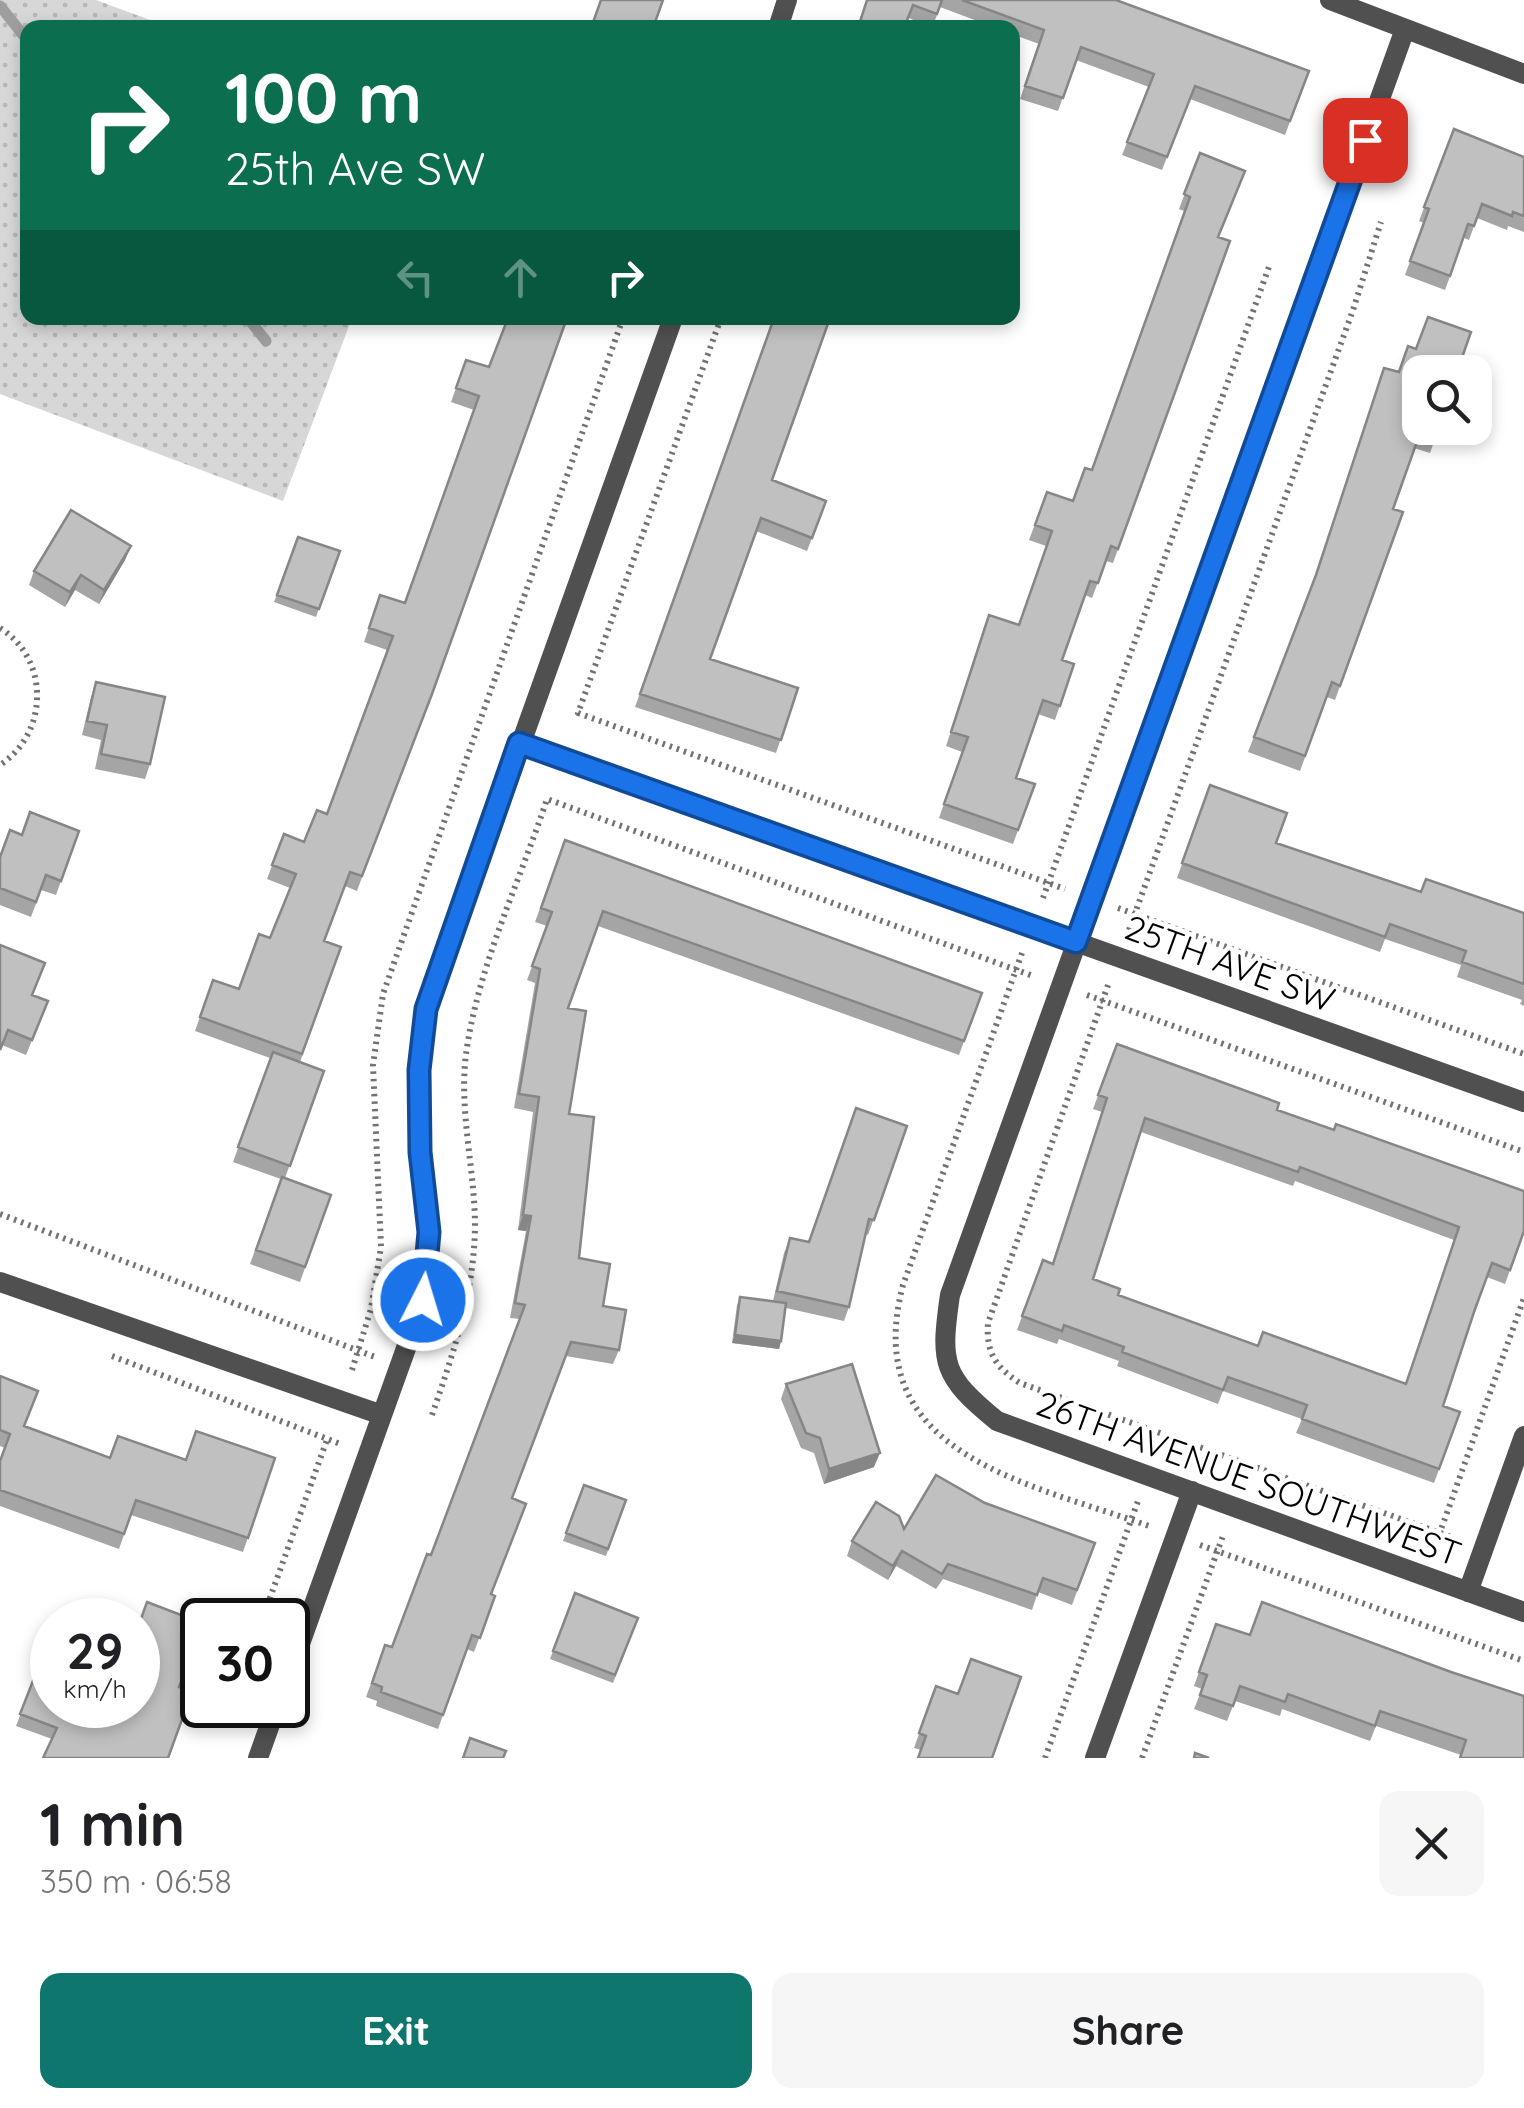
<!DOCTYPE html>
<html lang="en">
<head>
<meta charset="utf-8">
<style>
	:root { --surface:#fff; --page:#f6f6f6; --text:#202124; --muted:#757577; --accent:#0f766e }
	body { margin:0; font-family:Quicksand,sans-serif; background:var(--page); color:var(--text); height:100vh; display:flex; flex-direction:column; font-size:38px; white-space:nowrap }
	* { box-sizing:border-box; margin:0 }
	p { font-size:32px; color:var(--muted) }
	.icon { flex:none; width:55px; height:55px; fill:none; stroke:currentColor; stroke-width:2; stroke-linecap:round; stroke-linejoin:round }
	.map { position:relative; height:1758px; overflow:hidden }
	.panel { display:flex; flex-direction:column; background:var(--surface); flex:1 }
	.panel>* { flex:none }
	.guide { position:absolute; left:20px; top:20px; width:1000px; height:305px; border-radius:20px; box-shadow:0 5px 15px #0003; background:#0b6e4f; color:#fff; overflow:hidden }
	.controls { position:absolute; left:1402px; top:355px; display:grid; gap:20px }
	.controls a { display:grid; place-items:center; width:90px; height:90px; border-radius:20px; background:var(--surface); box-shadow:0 5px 15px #0003; font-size:50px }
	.speed { position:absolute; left:30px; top:1598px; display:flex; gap:20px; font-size:50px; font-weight:700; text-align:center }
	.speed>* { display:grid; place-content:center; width:130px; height:130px; border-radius:50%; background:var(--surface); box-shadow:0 5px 15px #0003; line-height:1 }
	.speed small { font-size:25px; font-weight:400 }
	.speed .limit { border:5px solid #111; border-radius:15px; background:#fff; color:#111 }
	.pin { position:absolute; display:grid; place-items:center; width:85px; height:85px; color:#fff; margin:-42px; border-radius:20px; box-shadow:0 5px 15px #0006 }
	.me { position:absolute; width:110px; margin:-55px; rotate:5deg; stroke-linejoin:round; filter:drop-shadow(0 0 8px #0008) }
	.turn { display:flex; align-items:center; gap:35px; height:210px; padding:0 40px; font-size:45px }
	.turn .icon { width:130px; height:130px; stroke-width:2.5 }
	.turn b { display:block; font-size:70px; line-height:85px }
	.lanes { display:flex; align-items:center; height:95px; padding:0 40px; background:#0003; justify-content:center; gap:50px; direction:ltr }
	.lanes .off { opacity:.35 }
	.round { display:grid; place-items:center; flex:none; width:105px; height:105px; border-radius:20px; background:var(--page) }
	.overview { display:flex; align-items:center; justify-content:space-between; height:170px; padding:0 40px }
	h1 { font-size:60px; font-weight:700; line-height:75px }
	.button { display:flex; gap:20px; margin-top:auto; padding:20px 40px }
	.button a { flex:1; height:115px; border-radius:20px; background:var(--accent); color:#fff; font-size:40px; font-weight:700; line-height:115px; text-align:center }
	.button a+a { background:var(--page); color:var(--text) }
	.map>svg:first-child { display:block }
	.park { fill:url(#park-dots) }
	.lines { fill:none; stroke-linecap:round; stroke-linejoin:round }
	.stream { stroke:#9e9e9e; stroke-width:11 }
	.path { stroke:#727272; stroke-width:6; stroke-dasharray:2.5 5; stroke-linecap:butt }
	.street { stroke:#505050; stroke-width:20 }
	.wall { fill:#a5a5a5; fill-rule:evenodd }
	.shaded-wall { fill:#868686 }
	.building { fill:#c0c0c0; stroke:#868686; stroke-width:2.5; fill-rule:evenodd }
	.route-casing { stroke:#114b97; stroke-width:25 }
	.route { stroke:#1a73e8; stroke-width:18 }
	.labels { text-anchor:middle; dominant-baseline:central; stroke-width:9; stroke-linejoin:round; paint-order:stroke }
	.street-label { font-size:35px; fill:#000; stroke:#fff }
</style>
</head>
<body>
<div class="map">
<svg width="1524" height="1758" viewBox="0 0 1524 1758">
	<defs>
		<pattern id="park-dots" width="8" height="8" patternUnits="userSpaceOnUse" patternTransform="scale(2.5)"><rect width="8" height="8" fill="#d7d7d7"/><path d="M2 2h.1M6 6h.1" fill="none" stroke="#b7b7b7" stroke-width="1.8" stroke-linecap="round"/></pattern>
	</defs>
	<rect width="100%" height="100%" fill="#fff"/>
	<path class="park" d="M0 0H96L169 27 28 28V318H352L283 501 0 394Z"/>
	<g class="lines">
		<path class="stream" d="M0 6 28 41
			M248 318 266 341"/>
		<path class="path" d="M721 318 578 713 1065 889
			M0 628C50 659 49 733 0 765
			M1043 898 1270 264
			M1118 908 1524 1054
			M1129 930 1353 310 1381 222
			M1022 953 903 1285C858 1455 1029 1483 1149 1526
			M1108 985 988 1323C986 1352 995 1367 1020 1383L1454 1538
			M1087 995 1524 1152
			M0 1214 375 1357
			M112 1356 343 1445
			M352 1370 371 1309 381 1247 373 1065 383 994 623 318
			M432 1415C454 1351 475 1291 475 1222 474 1166 459 1110 466 1054 478 966 519 884 547 799L1033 976
			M1200 1545 1524 1661
			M1434 1549 1524 1298
			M262 1620 328 1437
			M1045 1758 1138 1501
			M1142 1758 1224 1533"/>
		<path class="street" d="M1330 0 1524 74
			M778 28 787 0
			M1405 29 950 1295C940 1364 942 1376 997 1421L1524 1612
			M519 743 1524 1102
			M0 1282 382 1415
			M1468 1592 1524 1436
			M288 1677 423 1301 429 1232 420 1152 419 1070 426 1009 673 318
			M258 1758 277 1705
			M1095 1758 1192 1491"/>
	</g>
	<path class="wall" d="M867 0H1116L1309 71 1285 135 1190 99 1162 170 1122 155 1149 87 1076 60 1058 111 1020 99 1039 44 1012 34V28H996L940 7 932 28Z
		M1454 129 1524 157V232L1508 226 1507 230 1477 218 1469 240 1464 238 1445 290 1405 275 1424 223 1419 221Z
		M1200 153 1219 237 1230 241 1113 563 1106 561 1092 598 1085 595 1062 660 1074 664 1055 720 1038 714 1016 778 1035 784 1013 844 939 818 962 752 946 746 989 615 1019 625 1046 546 1029 540 1047 492 1073 501 1092 470 1184 211 1179 209Z
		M567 318 357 891 345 886 324 941 341 947 300 1062 324 1071 285 1178 331 1195 300 1282 250 1264 281 1179 233 1162 270 1058 195 1031 213 980 239 989 270 938 290 888 267 879 284 834 304 842 327 814 387 650 364 642 380 595 404 603 474 410 451 402 466 360 489 367Z
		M774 318 772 480 826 501 807 551 756 531 710 659 798 688 776 753 635 707Z
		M1399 372H1420L1439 428 1430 453 1414 448 1393 509 1403 512 1335 700 1327 697 1300 771 1248 752 1312 585Z
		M298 537 340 551 316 617 274 602Z
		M131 546 125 560 99 604 75 590 65 607 29 585 34 571Z
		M96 682 150 764 145 779 95 769 101 740 82 735 91 697Z
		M1210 785 1276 843 1421 892 1524 913V1006L1520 1004 1522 1000 1457 977 1461 965 1385 939 1380 952 1177 878Z
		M79 831 56 895 41 890 31 917 0 905V857L22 835Z
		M565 840 982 993 959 1055 598 926 568 1008 569 1114 579 1258 603 1306 619 1350 613 1364 566 1356 512 1498 491 1594 495 1596 474 1652 467 1649 438 1729 376 1706 377 1701 366 1697 385 1645 392 1647 431 1555 520 1319 510 1318 526 1231 518 1230 533 1112 514 1108 535 983 527 980 547 926 535 922Z
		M0 945 33 995 48 1001 26 1055 2 1045Z
		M1117 1044 1277 1110 1524 1231 1505 1284 1487 1277 1473 1314 1443 1406 1460 1412 1434 1483 1296 1433 1302 1419 1223 1391 1218 1404 1117 1366 1119 1361 1059 1339 1057 1344 1017 1330 1043 1260 1053 1264 1102 1112 1093 1109ZM1141 1132 1293 1186 1295 1181 1454 1240 1406 1383 1258 1346 1118 1295 1093 1279Z
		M907 1126 868 1235 866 1234 849 1307 844 1321 786 1308 781 1341 779 1349 732 1343 737 1305 740 1297 773 1301 784 1253 790 1238 809 1242Z
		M0 1376 24 1426 110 1458 186 1460 275 1458 243 1552 131 1515 119 1549 0 1506V1461L5 1448 0 1446Z
		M786 1384 874 1467 824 1484 814 1453 801 1448 781 1399Z
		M584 1485 626 1500 606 1556 563 1541Z
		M985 1503 1095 1543 1072 1605 1038 1592 1032 1610 943 1579 936 1589 896 1566 888 1580 847 1556 852 1541 904 1529Z
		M575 1593 638 1618 613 1683 550 1659Z
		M147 1602 202 1623V1627L180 1687 192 1692 168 1758H43L52 1739 16 1726 36 1673 52 1679V1705H138V1627Z
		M1216 1624 1250 1635 1451 1672 1524 1696 1461 1755 1376 1726 1370 1741 1282 1709 1280 1716 1235 1701 1227 1721 1194 1709 1202 1689 1194 1686Z
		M936 1686 992 1758 921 1750 914 1748Z"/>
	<path class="shaded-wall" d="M131 546 125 560 99 604 104 590Z
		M81 575 75 590 65 607 70 592Z
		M523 1215 531 1216 526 1231 518 1230Z
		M735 1335 781 1341 779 1349 732 1343Z
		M880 1453 874 1467 824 1484 829 1469Z
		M902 1551 896 1566 888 1580 893 1566Z"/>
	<path class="building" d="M601 0H663L653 28H591Z
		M867 0H942L937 14 913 5 904 28H858Z
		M962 0H1116L1309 71 1290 121 1195 86 1167 157 1127 142 1154 74 1081 47 1063 98 1025 86 1044 30Z
		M1454 129 1524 157V216L1513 212 1512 216 1482 204 1474 226 1468 224 1450 276 1410 261 1429 209 1424 207Z
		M1200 153 1245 171 1218 237 1230 241 1118 549 1111 546 1098 583 1090 581 1062 660 1074 664 1060 706 1043 700 1016 778 1035 784 1018 830 944 804 968 737 951 732 989 615 1019 625 1052 531 1035 525 1047 492 1073 501 1085 468 1092 470 1190 197 1184 194Z
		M1428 317 1471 332 1458 369 1468 372H1420V428H1439L1435 438 1420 433 1393 509 1403 512 1340 686 1332 682 1305 756 1254 737 1316 575 1384 368 1399 372 1408 346 1416 349Z
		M508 318H567L432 694 362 876 350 872 324 941 341 947 302 1054 200 1017 213 980 239 989 259 934 270 938 296 874 272 865 284 834 304 842 317 810 327 814 393 636 369 628 380 595 405 603 479 396 456 388 466 360 489 367Z
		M774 318H830L772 480 826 501 812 538 761 518 710 659 798 688 781 740 640 694Z
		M1475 375 1479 377 1475 389Z
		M71 510 131 546 104 590 81 575 70 592 34 571Z
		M298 537 340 551 319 609 277 595Z
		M96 682 165 697 150 764 101 754 107 725 87 721Z
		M1210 785 1287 813 1276 843 1421 892 1426 879 1524 913V984L1462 962 1466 951 1390 924 1385 937 1182 863Z
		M30 812 79 831 61 881 46 875 36 902 0 888V857L10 830 22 835Z
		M565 840 982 993 964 1041 603 911 568 1008 586 1011 569 1114 594 1117 579 1258 610 1264 603 1306 626 1310 619 1350 571 1342 512 1498 526 1504 491 1594 495 1596 480 1638 472 1635 443 1715 381 1692 382 1687 372 1683 385 1645 392 1647 427 1554 431 1555 525 1305 515 1303 531 1216 523 1215 539 1097 519 1094 540 969 532 966 552 912 541 908Z
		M0 945 45 963 32 995 48 1001 32 1040 8 1030 0 1050Z
		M1117 1044 1279 1103 1277 1110 1334 1130 1336 1124 1524 1191V1231L1510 1270 1492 1263 1474 1312 1443 1406 1460 1412 1439 1469 1302 1419 1307 1405 1228 1377 1223 1390 1122 1352 1124 1347 1064 1325 1062 1331 1022 1316 1043 1260 1053 1264 1107 1098 1098 1095ZM1145 1118 1298 1172 1300 1167 1459 1227 1406 1384 1263 1332 1258 1346 1118 1295 1120 1289 1093 1279Z
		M273 1052 324 1071 290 1166 238 1147Z
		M856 1108 907 1126 874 1220 869 1219 849 1307 777 1291 790 1238 809 1242Z
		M282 1177 331 1195 305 1267 256 1250Z
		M740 1297 786 1303 781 1341 735 1335Z
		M852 1364 880 1453 829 1469 820 1438 806 1433 786 1384Z
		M0 1376 38 1391 24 1426 110 1458 118 1436 186 1460 196 1431 275 1458 248 1538 136 1500 124 1534 0 1490V1461L10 1434 0 1430Z
		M936 1475 985 1503 1095 1543 1077 1590 1043 1578 1037 1595 948 1564 942 1574 902 1551 893 1566 852 1541 876 1502 899 1516 904 1529Z
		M584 1485 626 1500 608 1549 566 1533Z
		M575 1593 638 1618 615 1675 553 1651Z
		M147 1602 202 1623V1627L179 1687 192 1692 168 1758H43L57 1728 20 1714 36 1673 52 1679V1705H138V1627Z
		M1262 1602 1451 1672 1524 1696V1758H1460L1466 1740 1380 1711 1375 1726 1288 1694 1285 1702 1240 1686 1233 1706 1200 1695 1207 1675 1199 1672 1216 1624 1250 1635Z
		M971 1659 1021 1677 992 1758H918L926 1736 919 1733 936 1686 958 1694Z
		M470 1738 506 1751 503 1758H463Z
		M1195 1753 1209 1758H1194Z"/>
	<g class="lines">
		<g class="route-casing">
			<path id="route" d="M423 1300 429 1232 420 1152 419 1070 426 1009 519 743 1076 942 1365 140"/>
		</g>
		<use href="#route" class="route"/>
	</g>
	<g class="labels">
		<g class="street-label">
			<text transform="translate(1230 963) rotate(20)">25TH AVE SW</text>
			<text transform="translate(1249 1478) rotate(20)">26TH AVENUE SOUTHWEST</text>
		</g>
	</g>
</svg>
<div class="controls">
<a><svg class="icon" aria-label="search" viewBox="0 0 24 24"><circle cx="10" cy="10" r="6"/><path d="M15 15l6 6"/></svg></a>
</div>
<div class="speed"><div>29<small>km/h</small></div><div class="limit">30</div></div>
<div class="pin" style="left:1365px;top:140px;background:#d93025"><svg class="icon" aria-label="arrive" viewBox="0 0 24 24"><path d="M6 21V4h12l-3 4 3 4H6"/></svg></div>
<svg class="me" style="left:423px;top:1300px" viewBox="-20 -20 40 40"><circle r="17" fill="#1a73e8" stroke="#fff" stroke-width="3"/><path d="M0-11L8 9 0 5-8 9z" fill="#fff"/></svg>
<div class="guide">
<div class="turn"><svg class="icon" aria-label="right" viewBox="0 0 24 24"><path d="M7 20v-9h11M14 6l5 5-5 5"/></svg><div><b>100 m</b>25th Ave SW</div></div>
<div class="lanes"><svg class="icon off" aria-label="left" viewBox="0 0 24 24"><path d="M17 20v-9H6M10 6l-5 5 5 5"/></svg><svg class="icon off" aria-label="ahead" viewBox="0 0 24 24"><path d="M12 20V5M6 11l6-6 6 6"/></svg><svg class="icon" aria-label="right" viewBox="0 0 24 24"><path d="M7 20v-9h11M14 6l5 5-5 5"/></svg></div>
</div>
</div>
<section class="panel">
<div class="overview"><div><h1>1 min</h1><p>350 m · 06:58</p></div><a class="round"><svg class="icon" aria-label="close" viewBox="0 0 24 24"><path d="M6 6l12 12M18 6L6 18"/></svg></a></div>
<div class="button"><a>Exit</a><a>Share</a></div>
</section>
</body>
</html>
